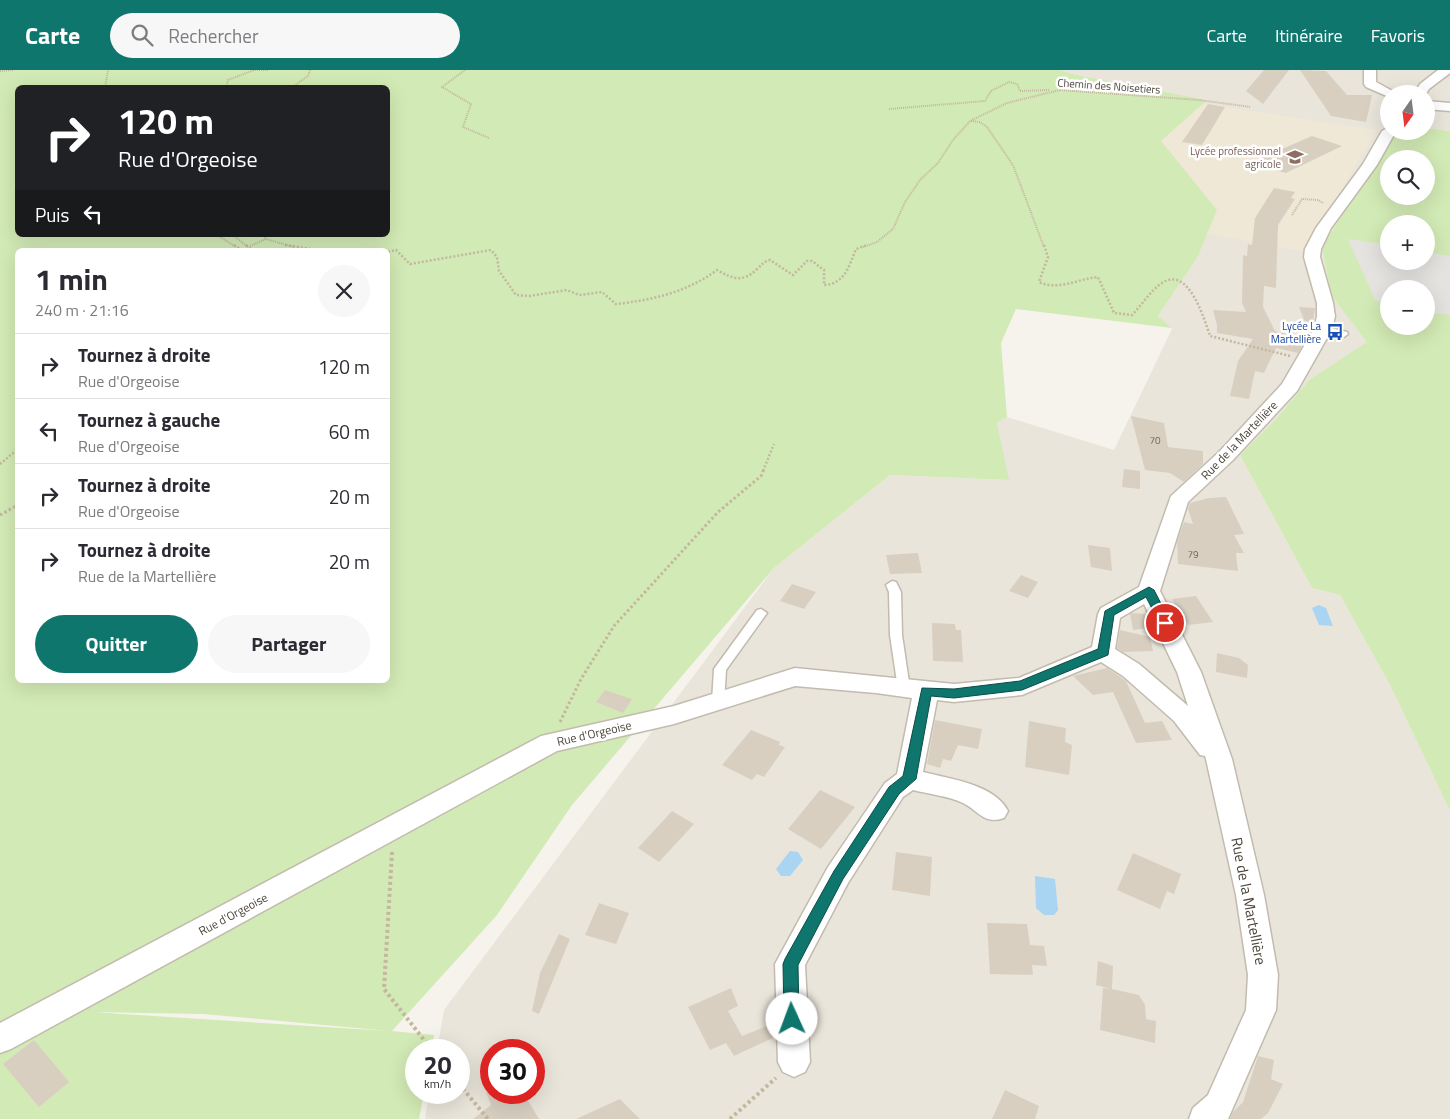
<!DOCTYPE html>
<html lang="fr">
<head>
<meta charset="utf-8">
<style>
	:root { --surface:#fff; --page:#f7f7f7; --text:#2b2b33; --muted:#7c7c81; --line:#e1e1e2; --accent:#0f766e }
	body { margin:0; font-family:"Titillium Web",sans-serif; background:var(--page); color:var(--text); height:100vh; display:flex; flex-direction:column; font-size:19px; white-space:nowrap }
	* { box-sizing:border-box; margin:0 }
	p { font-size:16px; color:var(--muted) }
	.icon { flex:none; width:28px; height:28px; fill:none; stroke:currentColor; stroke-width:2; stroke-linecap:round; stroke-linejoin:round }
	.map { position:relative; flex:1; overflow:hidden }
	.details { position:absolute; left:15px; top:178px; width:375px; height:435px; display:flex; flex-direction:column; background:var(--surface); border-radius:8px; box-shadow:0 5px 20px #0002 }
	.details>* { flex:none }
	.guide { position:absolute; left:15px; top:15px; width:375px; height:152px; border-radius:8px; box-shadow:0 5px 20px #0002; background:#202124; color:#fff; overflow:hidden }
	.needle { width:32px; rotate:194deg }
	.tools { position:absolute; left:1380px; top:15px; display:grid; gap:10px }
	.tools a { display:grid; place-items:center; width:55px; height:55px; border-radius:50%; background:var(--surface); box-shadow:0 5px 20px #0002; font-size:25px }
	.speed { position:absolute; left:405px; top:969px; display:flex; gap:10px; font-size:25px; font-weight:700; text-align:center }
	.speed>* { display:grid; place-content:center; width:65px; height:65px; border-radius:50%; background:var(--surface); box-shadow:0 5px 20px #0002; line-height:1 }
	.speed small { font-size:12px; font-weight:400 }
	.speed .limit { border:8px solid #d22; background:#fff; color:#111 }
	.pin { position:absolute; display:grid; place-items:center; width:42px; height:42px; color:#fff; margin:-21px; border:2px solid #fff; border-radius:50%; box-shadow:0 1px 5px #0007 }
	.me { position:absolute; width:55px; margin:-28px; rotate:358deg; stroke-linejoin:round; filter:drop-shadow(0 0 4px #0008) }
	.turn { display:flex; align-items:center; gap:18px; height:105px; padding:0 20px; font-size:22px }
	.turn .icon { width:65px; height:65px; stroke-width:2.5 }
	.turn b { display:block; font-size:35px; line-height:42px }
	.then { display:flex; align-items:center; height:48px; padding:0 20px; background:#0003; gap:10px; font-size:19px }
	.round { display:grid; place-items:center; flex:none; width:52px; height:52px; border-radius:26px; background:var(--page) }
	.overview { display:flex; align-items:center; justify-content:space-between; height:85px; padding:0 20px }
	h1 { font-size:30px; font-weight:700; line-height:38px }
	.action { display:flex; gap:10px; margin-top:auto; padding:10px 20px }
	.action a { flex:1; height:58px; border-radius:30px; background:var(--accent); color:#fff; font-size:20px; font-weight:700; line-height:58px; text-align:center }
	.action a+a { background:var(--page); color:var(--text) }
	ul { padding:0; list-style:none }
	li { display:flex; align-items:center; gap:15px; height:65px; padding:0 20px; border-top:1px solid var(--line) }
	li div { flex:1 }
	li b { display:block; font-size:19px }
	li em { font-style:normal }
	header { display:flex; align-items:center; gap:30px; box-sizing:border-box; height:70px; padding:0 25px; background:var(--accent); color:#fff }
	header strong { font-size:24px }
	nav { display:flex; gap:28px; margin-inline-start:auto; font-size:18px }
	.search { width:350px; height:45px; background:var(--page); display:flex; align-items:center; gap:12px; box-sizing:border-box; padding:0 18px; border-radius:28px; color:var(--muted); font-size:19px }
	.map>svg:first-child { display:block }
	.residential { fill:#eae5da; fill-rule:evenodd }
	.education { fill:#efe8d6 }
	.green { fill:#d2eab5; fill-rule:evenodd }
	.parking { fill:#e5e3e0 }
	.water { fill:#a9d4f2 }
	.building { fill:#d8cfc1 }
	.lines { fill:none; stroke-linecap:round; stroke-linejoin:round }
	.service-casing { stroke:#c2bbae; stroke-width:3 }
	.minor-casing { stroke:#c2bbae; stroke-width:3 }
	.path-far3 { stroke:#c4b79f; stroke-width:2; stroke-dasharray:1 1; stroke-linecap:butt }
	.path-far2 { stroke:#c4b79f; stroke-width:2.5; stroke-dasharray:2 2; stroke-linecap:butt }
	.path-far1 { stroke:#c4b79f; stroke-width:3; stroke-dasharray:2.5 2.5; stroke-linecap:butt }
	.path { stroke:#c4b79f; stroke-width:4; stroke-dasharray:3 3; stroke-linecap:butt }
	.service { fill:#fff; fill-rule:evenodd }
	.minor { fill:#fff; fill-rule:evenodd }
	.route { fill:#0f766e; stroke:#0a4d48 }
	.labels { text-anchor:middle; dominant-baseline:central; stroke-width:5; stroke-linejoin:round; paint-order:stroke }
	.number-label { font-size:10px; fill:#6e675b }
	.far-street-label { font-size:11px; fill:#4b4439; stroke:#fff }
	.far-education-label { font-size:11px; fill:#785e54; stroke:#fff; text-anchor:end }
	.far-transit-label { font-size:11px; fill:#164399; stroke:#fff; text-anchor:end }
	.street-label { font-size:12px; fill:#4b4439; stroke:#fff }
	.near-street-label { font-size:15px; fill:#4b4439; stroke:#fff }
</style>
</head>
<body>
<header>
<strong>Carte</strong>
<div class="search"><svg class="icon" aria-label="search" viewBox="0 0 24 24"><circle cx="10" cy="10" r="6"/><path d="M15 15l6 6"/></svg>Rechercher</div>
<nav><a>Carte</a><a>Itinéraire</a><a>Favoris</a></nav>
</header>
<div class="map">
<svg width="1450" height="1049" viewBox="0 0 1450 1049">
	<rect width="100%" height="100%" fill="#f6f3ec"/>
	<path class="residential" d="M1060 0H1450V61L1426 58V24H1389V61H1395L1322 177 1331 225 1368 272 1309 310 1276 349 1240 385 1312 518 1340 525 1391 617 1450 741V1049H425L429 1023 459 1022V980H437L444 940 774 498 890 405 1008 410 997 353 1007 347 1114 380 1172 259 1158 246 1197 188 1161 71 1206 30 1072 4ZM491 980H534V1022H491Z"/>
	<path class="education" d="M1199 33 1376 60 1306 182 1198 162 1094 113Z"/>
	<path class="green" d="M0 0H1060L1072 4 1207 30 1161 71 1217 140 1197 188 1158 246 1172 258 1016 239 1001 273 1007 347 997 353 1009 410 890 405 774 498 572 735 497 845 392 961 434 965 431 980H416V1022L424 1023 419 1049H0ZM18 18H388V165H18ZM18 180H388V610H18ZM90 942 204 944 389 961 91 942Z
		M1426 58 1450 61V741L1391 617 1340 525 1312 518 1240 385 1276 349 1309 310 1367 272 1331 225 1322 177 1395 61H1426ZM1389 89H1426V126H1389ZM1389 154H1426V191H1389ZM1389 219H1426V256H1389Z"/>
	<path class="parking" d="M1348 169 1389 175V191H1426V182L1450 186V245L1426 242V219H1389V234L1375 230Z"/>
	<path class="water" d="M1319 535 1326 538 1333 556 1319 555 1312 538Z
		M790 781 798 782 803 790 790 806H781L776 799Z
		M1035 806 1055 809 1058 840 1054 845H1044L1036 838Z"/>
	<path class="building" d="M1264 0H1289L1263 34 1246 21Z
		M1300 0 1326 1 1347 25H1372L1366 52 1331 46Z
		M1208 34 1225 37 1202 75 1182 72Z
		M1312 66 1342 76 1286 103 1250 93Z
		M1274 118 1295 122 1291 128 1295 129 1278 155 1276 218 1264 216 1263 237 1275 261 1306 269 1298 283 1276 278 1264 303 1255 301 1249 329 1230 326 1238 291 1253 269 1217 263V255L1213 240 1246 242 1242 233 1243 185 1247 186 1248 174 1252 175 1255 148Z
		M1299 237 1315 238 1312 258 1309 263Z
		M1131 346 1164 353 1168 377 1203 381V394L1184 412 1170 403 1145 400Z
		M1124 399 1140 401V419L1122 417Z
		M1226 427 1244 464 1234 465 1244 483H1236L1238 501 1178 494 1177 472 1184 452 1193 454 1188 439 1190 433 1209 428Z
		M1088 475 1110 478 1112 501 1091 497Z
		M918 483 922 503 890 504 886 485Z
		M1021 505 1038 512 1028 528 1009 521Z
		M792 514 816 522 804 539 780 531Z
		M1196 526 1213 552 1188 555 1172 529Z
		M1132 543 1145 544 1148 558 1133 560 1130 544Z
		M932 553 955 554 956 560H961L963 592 933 591Z
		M1120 560 1150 567 1153 581 1123 582 1117 578Z
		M1217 583 1239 588 1248 595 1247 608 1216 602Z
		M1107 598 1126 611 1145 653 1162 651 1172 670 1136 673 1113 622 1093 625 1073 606Z
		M605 620 632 629 623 643 596 632Z
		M935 650 982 659 978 679 958 675 951 691 943 689 940 698 927 694Z
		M1029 651 1066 658 1065 672 1072 675 1069 705 1025 697Z
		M751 660 780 672 779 675 785 677 764 707 757 704 752 710 722 695Z
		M820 720 855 737 821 779 788 759Z
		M672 741 694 754 659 792 638 778Z
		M896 782 932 787 930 826 892 820Z
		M1133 783 1181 804 1174 824 1167 821 1160 839 1117 820Z
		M599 833 629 843 616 874 585 865Z
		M987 853 1027 854 1030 875 1044 876 1047 896 1032 895 1033 905 990 904Z
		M559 864 570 869 539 944 532 941 540 903Z
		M1098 891 1113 896 1112 919 1139 925 1145 935 1146 949 1156 951 1155 973 1100 960 1103 918 1111 919 1096 915Z
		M731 918 738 936 728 941 742 966 775 953V967L734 986 726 973 710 980 688 937Z
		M34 970 69 1012 39 1037 3 994Z
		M1258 986 1274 990 1271 1009 1283 1014 1268 1043 1261 1049H1230L1233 1042 1243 1032Z
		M1005 1020 1039 1036 1035 1049H992Z
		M486 1022H523L539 1049H473L491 1035Z
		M620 1029 640 1049H576Z"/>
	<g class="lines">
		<g class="service-casing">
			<path id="service" d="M1323 256 1347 262 1348 264 1344 267 1320 261V257Z
				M892 511 896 512 901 522 902 565 910 619 908 622H900L898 619 890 565 889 522 886 515Z
				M761 539 767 543 726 600 724 632 722 635H714L712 632 714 599 757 540Z"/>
		</g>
		<g class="minor-casing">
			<path id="minor" d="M1364 0H1376V12L1398 24H1389V27L1366 17 1364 14Z
				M1438 0H1450V3L1429 19 1426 24H1414L1420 14Z
				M1426 31 1450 33V41L1426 39Z
				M1389 57V61H1396L1377 95 1331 158 1321 179 1320 187 1333 233 1335 246 1332 259 1297 321 1233 390 1188 432 1160 521 1201 602 1232 689 1264 825 1278 905 1276 940 1228 1049H1189L1193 1038 1208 1025 1246 940 1248 905 1236 825 1206 689 1205 686 1200 685 1174 651 1123 606 1101 592 1022 625 954 632 937 630 923 702C950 709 994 714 1008 741L1004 748C984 755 979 741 963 733 948 726 929 724 913 720L903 727 848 813 805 895 810 992 805 1002 794 1007 783 1002 778 992 775 894 828 797 885 713 897 704 912 628 876 623 795 616 674 654 557 681 11 979 0 983V953L541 666 674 636 795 598 954 614 1019 608 1092 577 1098 544 1101 538 1139 517 1171 426 1219 382 1282 314 1314 259 1317 246V233L1304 187 1305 179 1316 158 1363 94 1382 61ZM1144 534 1177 602 1188 636 1139 594 1115 579 1120 548Z"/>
		</g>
		<path class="path-far3" d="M253 0H269
			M465 0 442 17 471 34 463 57 489 68
			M0 1 14 0
			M105 18 108 0
			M226 18 228 10 254 0
			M291 18 308 6 310 0
			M1060 20 1199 30 1251 37
			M889 39 985 31 991 21 1009 12 1017 14 1020 21 1049 20
			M971 51 980 52 987 57 1013 95 1044 177
			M1292 145 1302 129 1318 130 1323 133
			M217 165 236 177
			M233 165 248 177
			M264 165 266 169 294 177
			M250 176 266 169
			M863 177 877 172 893 159 905 132 920 110 938 93 953 70 970 51 1007 33 1060 20"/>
		<path class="path-far2" d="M234 175 241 180
			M246 175 252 180
			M285 175 317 180
			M1044 175 1048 187 1039 212C1059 221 1077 209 1098 207L1114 243 1132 245C1142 235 1150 221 1162 213 1188 195 1204 248 1210 266L1290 286
			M388 182 396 180 410 194 491 180 497 187 499 201 516 225 529 226 567 220 579 225 602 222 616 234C653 230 687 222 717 200 733 209 743 213 757 199 762 195 764 191 770 190L793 205 807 191H812L824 200V215C845 214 849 196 856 179L867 175
			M0 394 18 379
			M763 401 774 374"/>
		<path class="path-far1" d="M0 445 18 435
			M560 652 581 609 614 556 718 442 761 406 764 399"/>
		<path class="path" d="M392 782 384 919 432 980
			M459 1014 488 1049
			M730 1049 776 1008"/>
		<use href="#service" class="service"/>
		<use href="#minor" class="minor"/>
	</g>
	<path class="route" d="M1149 517 1154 520 1171 553 1169 556H1161L1146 527 1114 545 1108 585 1022 620 954 628 931 626 916 709 899 724 843 809 798 895 799 949 797 954 792 956 786 954 784 949 783 894 785 889 834 801 889 717 903 706 922 618 954 619 1020 611 1098 579 1105 541Z"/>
	<defs>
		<g id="school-bare" transform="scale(1.35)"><path d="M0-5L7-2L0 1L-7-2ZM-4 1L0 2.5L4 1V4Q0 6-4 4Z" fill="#8d6e63" stroke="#fff" stroke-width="2.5" paint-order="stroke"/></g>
		<g id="bus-bare" transform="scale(1.35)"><path d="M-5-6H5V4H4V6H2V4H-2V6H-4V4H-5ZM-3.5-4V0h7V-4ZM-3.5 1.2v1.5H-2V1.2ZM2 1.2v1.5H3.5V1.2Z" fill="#1a4fb4" stroke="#fff" stroke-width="2.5" paint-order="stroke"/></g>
	</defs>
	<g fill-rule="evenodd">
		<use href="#school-bare" x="1295" y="87"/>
		<use href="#bus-bare" x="1335" y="262"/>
	</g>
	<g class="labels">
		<g class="number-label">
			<text x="1155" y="370">70</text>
			<text x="1193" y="484">79</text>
		</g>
		<g class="far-street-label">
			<text transform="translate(1109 16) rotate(4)">Chemin des Noisetiers</text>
		</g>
		<g class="far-education-label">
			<text x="1281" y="81">Lycée professionnel<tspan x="1281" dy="13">agricole</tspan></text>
		</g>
		<g class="far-transit-label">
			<text x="1321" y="256">Lycée La<tspan x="1321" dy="13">Martellière</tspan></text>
		</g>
		<g class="street-label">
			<text transform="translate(1239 370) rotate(-46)">Rue de la Martellière</text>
			<text transform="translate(594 663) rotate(-13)">Rue d'Orgeoise</text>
			<text transform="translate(233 844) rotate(-28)">Rue d'Orgeoise</text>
		</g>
		<g class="near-street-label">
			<text transform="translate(1249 831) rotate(79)">Rue de la Martellière</text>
		</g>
	</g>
</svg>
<div class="tools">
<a><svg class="needle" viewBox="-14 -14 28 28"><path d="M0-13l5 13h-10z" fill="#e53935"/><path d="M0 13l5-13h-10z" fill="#7c7c81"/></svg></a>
<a><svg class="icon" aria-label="search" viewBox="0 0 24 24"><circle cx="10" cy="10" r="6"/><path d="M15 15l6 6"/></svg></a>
<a>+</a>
<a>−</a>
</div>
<div class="speed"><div>20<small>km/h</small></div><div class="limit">30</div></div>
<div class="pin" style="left:1165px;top:553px;background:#d93025"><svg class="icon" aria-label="arrive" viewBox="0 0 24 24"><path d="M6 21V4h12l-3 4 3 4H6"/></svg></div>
<svg class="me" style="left:792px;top:949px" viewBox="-20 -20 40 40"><circle r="19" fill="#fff"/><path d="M0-13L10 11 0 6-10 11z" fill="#0f766e"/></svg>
<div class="guide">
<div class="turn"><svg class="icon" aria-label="right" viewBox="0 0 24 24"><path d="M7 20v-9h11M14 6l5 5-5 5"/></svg><div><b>120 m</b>Rue d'Orgeoise</div></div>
<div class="then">Puis<svg class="icon" aria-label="left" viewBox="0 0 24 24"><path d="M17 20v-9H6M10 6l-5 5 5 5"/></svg></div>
</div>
<section class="details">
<div class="overview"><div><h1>1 min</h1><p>240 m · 21:16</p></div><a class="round"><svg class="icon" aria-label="close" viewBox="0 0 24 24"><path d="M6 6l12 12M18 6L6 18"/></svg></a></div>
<ul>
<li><svg class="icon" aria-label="right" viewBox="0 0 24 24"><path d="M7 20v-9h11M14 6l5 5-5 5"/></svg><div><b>Tournez à droite</b><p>Rue d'Orgeoise</p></div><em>120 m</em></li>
<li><svg class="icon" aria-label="left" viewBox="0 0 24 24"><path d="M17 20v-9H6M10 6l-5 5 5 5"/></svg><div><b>Tournez à gauche</b><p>Rue d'Orgeoise</p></div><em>60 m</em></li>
<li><svg class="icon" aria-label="right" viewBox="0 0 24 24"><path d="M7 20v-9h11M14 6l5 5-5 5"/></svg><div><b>Tournez à droite</b><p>Rue d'Orgeoise</p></div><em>20 m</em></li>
<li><svg class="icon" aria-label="right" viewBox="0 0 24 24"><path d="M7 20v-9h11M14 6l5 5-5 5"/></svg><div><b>Tournez à droite</b><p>Rue de la Martellière</p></div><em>20 m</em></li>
</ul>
<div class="action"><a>Quitter</a><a>Partager</a></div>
</section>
</div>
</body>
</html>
